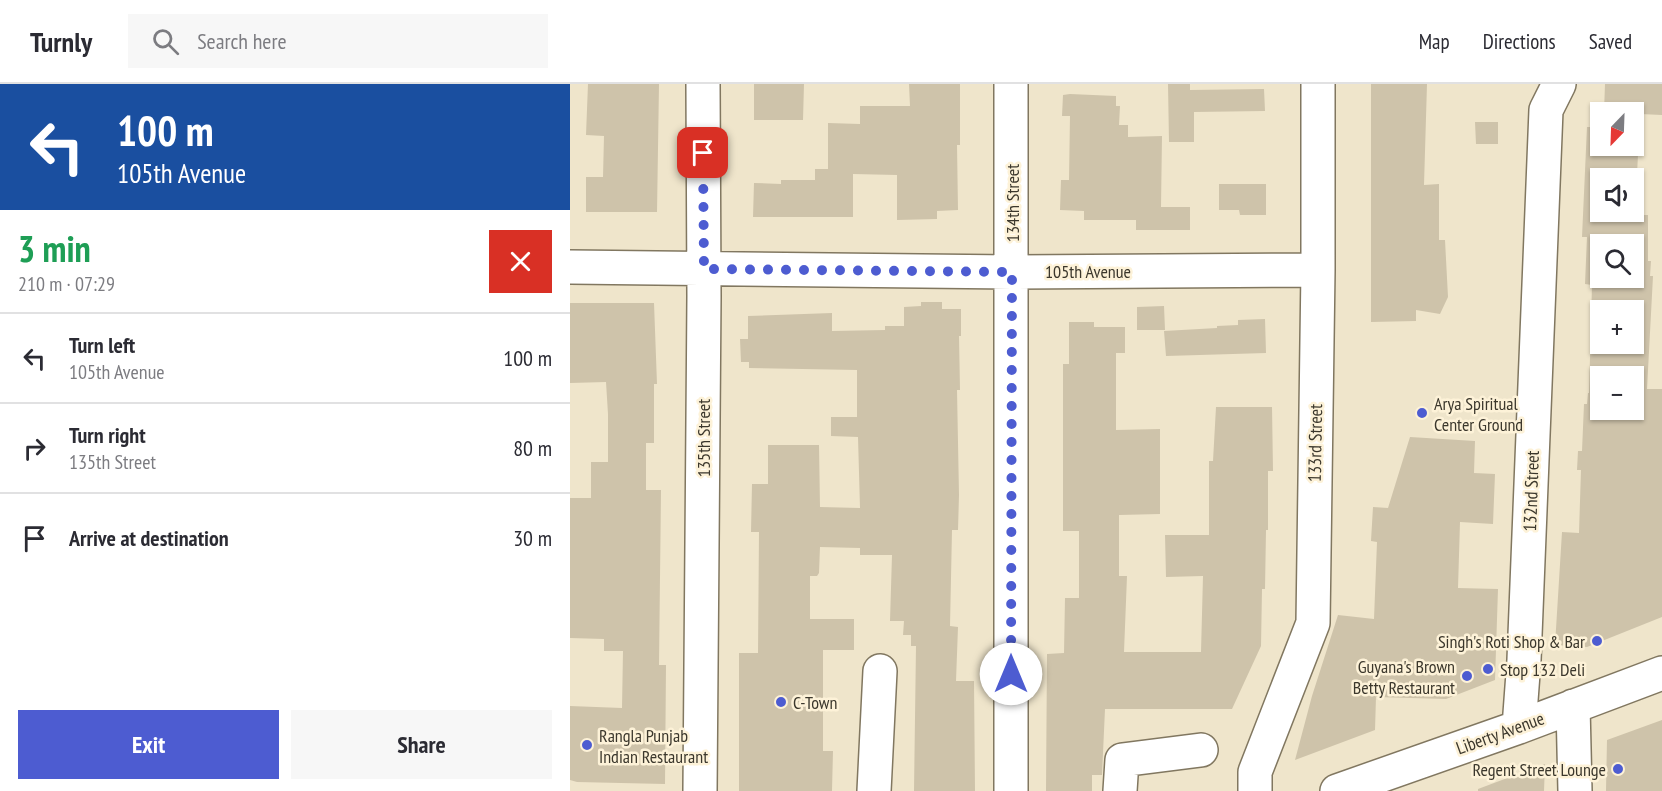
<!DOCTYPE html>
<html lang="en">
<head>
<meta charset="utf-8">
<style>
	:root { --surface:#fff; --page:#f7f7f7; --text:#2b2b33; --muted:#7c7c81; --line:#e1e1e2; --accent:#4d5cd1 }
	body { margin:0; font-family:"PT Sans Narrow",sans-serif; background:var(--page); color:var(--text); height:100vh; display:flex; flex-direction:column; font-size:22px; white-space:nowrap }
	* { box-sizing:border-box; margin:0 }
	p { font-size:20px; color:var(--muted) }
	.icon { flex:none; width:33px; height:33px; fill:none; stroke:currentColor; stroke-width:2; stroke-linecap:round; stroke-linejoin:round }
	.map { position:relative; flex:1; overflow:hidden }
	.side { display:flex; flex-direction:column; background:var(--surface); width:570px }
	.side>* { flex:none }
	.banner { background:#1a4fa0; color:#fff; overflow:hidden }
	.needle { width:39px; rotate:203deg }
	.fabs { position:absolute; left:1020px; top:18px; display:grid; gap:12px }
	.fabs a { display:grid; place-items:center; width:54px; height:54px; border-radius:0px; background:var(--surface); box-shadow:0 2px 4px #0004; font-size:30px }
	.pin { position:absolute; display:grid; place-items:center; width:51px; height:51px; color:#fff; margin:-26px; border-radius:12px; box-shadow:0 3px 9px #0006 }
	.me { position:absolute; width:66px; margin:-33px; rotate:0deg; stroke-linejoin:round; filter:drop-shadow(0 0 4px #0008) }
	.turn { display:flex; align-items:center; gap:21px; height:126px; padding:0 18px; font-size:27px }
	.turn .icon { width:78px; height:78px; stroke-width:2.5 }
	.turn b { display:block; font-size:42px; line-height:51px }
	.round { display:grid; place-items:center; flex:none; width:63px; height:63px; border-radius:0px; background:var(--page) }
	.summary { display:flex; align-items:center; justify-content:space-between; height:102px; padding:0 18px }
	h1 { font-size:36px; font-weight:600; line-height:45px; color:#1e9e55 }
	.cta { display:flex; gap:12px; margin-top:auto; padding:12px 18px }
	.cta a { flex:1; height:69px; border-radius:0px; background:var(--accent); color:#fff; font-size:24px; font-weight:600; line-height:69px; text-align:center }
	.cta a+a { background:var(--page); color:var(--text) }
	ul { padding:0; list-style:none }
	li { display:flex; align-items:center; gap:18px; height:90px; padding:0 18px; border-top:2px solid var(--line) }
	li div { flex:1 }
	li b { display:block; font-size:22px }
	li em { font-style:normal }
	header { display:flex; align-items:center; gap:36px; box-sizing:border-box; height:84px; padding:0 30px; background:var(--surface); border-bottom:2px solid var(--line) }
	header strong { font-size:28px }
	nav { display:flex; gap:33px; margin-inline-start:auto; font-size:21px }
	.search { width:420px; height:54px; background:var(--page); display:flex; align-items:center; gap:15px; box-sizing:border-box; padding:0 21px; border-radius:0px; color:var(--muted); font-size:22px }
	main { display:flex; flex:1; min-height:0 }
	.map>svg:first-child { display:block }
	.building { fill:#cec3aa; fill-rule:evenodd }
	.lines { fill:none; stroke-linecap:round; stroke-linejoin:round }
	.minor-casing { stroke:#817760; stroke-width:36 }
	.minor { stroke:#fff; stroke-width:33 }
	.route { stroke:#4d5cd1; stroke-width:10; stroke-dasharray:0 18 }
	.poi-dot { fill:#4d5cd1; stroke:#fdf2d8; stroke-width:2 }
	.labels { text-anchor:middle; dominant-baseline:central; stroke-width:5; stroke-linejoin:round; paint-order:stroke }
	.street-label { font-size:18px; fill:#3b372c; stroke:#fdf2d8 }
	.poi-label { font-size:18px; fill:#3b372c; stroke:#fdf2d8; text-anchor:start }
</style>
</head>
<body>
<header>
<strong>Turnly</strong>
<div class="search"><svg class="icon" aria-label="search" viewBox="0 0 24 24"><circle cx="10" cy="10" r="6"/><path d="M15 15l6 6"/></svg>Search here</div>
<nav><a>Map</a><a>Directions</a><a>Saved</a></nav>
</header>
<main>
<section class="side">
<div class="banner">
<div class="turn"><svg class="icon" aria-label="left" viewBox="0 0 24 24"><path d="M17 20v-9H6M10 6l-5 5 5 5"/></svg><div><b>100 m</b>105th Avenue</div></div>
</div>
<div class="summary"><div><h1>3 min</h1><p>210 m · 07:29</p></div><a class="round" style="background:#d93025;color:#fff"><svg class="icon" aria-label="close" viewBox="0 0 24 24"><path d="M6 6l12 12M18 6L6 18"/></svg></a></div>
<ul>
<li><svg class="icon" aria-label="left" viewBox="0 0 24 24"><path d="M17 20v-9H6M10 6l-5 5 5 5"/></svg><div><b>Turn left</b><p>105th Avenue</p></div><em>100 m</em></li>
<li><svg class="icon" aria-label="right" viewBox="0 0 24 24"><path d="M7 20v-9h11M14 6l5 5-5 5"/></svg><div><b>Turn right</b><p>135th Street</p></div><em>80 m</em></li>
<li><svg class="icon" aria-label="arrive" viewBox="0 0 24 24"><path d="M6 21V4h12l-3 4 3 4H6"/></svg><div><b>Arrive at destination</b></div><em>30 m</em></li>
</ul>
<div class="cta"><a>Exit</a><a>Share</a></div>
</section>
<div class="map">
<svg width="1092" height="707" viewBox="0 0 1092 707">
	<rect width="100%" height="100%" fill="#efe5cb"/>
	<path class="building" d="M18 0H89L87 128H16V93H33L34 52 16 51Z
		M184 0H234L233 36H184Z
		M339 0H390V61H387L388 126 367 127V135L327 136V91L283 90V133H183L184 99 211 100V96H245V85H258V39L290 40V22H340Z
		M598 0H620V6L694 5 695 27 624 28V58H599Z
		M801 0H857L854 101 869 100V156H875L878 213 870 230 846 226V237L801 238Z
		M1035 0H1092V31L1070 30 1065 131H1078V177H1081L1080 192H1083L1077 305H1092V533L1017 563 985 561 992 448 1009 449 1011 386H1007L1008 367H1012L1014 320H1017L1018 309H1019L1022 201 1015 200 1017 153H1012L1017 43H1030V62H1064V28H1034ZM1030 94H1064V128H1030ZM1030 160H1064V194H1030ZM1030 226H1064V260H1030ZM1030 292H1064V326H1030Z
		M500 10 546 12V22H550L549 41H558V53L592 52 591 123H620V146H566V136H514V127L490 126 491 96H499L500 32H492L493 11Z
		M905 38H928V60H906Z
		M649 100H696V131H670L669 126H649Z
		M351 218H372V225H391V252H389L390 306H387L389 411 388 446H382L380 542 388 543 386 597H404L405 707H344L346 562H341V551H333L334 537H320L322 471H290V464L250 463 249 489 247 492H240V535H284V566H253V667H263L262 707H169V569H188L189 448H181L182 400H198V361H249L250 423 290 424 288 353 261 352V333H287V286L179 284V278H171L170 255H178V232L262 229V247L315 246V242H334V223L351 222Z
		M0 219H84L87 300H84V359H76V406H91L89 581H96L95 700 7 698 0 696V622L52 624 53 567H34V555L0 554V414H21V378H38V330L36 298 0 299Z
		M594 222 595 246H567V223Z
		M695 235 696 269 596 272 594 247 647 244V242L668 241V236Z
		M499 238H524V243H555V269H546V346L590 345V430L549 431V492H557L554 568H631L633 492 596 493 595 451H639V377H643L646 323H702L703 387H698V446H696L695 505H692L691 562 662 625H535L532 691H522V707H476L477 570 494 569 495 514H509V447H493V280H499Z
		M840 353 905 357 904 389 925 390 923 440 890 438 888 504 928 505 925 596 876 615 806 613 805 646 725 676 742 612 768 531 804 535 807 458 801 457 803 423 818 424Z
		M1092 636V707H1036L1037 656Z
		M975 680 974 707H908V705Z"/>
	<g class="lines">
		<g class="minor-casing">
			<path id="minor" d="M441 0V707
				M0 183 442 188 748 186
				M1003 622 1005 707
				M949 643 954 576 976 26 989 0
				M130 707 134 212 133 0
				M304 707 310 587
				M550 707 552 676 631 666
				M685 707V688L743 539 748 186V0
				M767 707 949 643 1092 589"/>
		</g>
		<use href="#minor" class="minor"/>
	</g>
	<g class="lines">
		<path class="route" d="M133 69 134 185 442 188 441 590"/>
	</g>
	<g class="poi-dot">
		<circle cx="852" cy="329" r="6"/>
		<circle cx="1027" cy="557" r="6"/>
		<circle cx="918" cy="585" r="6"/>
		<circle cx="897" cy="592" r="6"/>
		<circle cx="211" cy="618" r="6"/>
		<circle cx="17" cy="661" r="6"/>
		<circle cx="1048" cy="685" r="6"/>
	</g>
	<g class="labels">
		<g class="street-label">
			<text transform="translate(442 119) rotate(-90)">134th Street</text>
			<text x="518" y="187">105th Avenue</text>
			<text transform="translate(133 354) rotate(-90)">135th Street</text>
			<text transform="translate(745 359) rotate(-89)">133rd Street</text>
			<text transform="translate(961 407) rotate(-88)">132nd Street</text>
			<text transform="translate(930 649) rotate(-20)">Liberty Avenue</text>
		</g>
		<g class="poi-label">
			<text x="864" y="319">Arya Spiritual<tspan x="864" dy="21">Center Ground</tspan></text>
			<text x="1015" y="557" text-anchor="end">Singh's Roti Shop &amp; Bar</text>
			<text x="885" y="582" text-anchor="end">Guyana's Brown<tspan x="885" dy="21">Betty Restaurant</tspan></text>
			<text x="930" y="585">Stop 132 Deli</text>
			<text x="223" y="618">C-Town</text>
			<text x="29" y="651">Rangla Punjab<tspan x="29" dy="21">Indian Restaurant</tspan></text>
			<text x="1036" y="685" text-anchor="end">Regent Street Lounge</text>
		</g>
	</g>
</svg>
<div class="fabs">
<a><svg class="needle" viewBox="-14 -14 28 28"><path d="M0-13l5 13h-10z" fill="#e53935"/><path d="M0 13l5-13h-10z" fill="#7c7c81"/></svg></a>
<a><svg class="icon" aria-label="sound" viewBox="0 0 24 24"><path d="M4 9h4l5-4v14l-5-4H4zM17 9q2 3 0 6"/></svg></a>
<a><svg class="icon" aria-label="search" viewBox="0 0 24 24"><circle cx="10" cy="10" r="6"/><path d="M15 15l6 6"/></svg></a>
<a>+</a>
<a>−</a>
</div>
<div class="pin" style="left:133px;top:69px;background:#d93025"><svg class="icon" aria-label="arrive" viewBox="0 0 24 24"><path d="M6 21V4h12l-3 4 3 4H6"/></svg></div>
<svg class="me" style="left:441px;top:590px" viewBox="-20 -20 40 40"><circle r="19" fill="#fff"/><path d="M0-13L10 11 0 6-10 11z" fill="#4d5cd1"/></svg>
</div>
</main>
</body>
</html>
